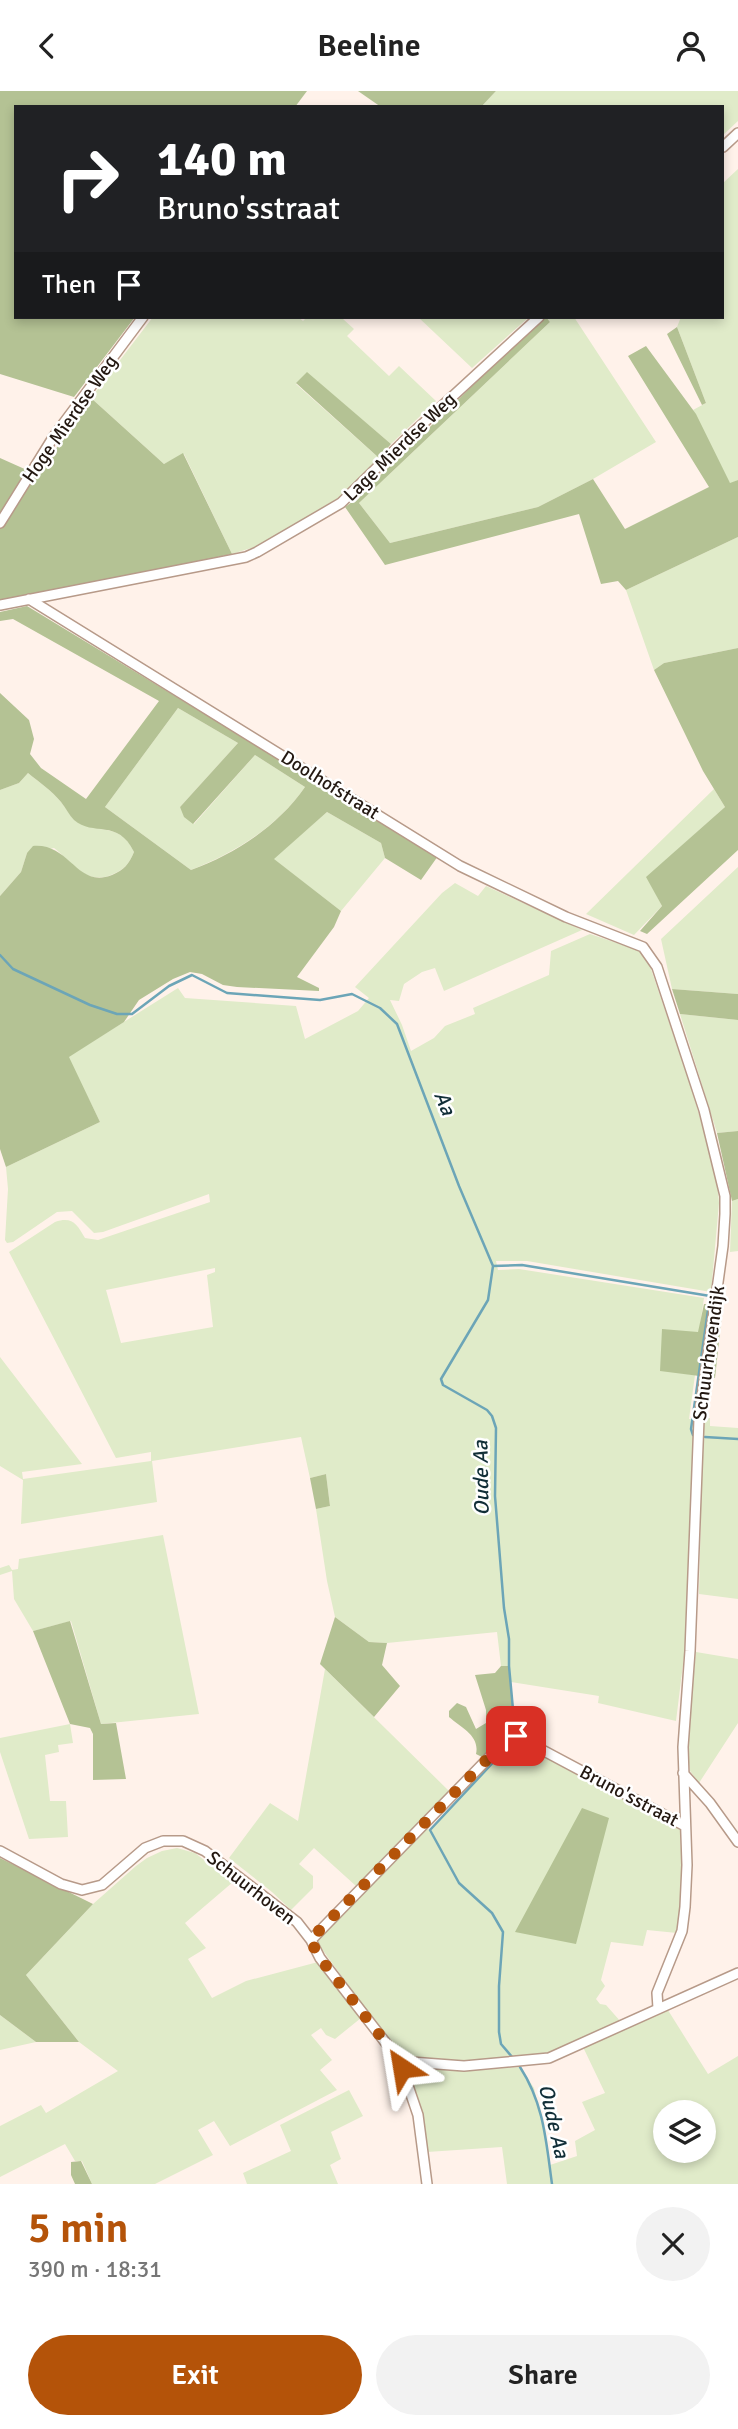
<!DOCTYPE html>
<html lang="en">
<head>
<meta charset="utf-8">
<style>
	:root { --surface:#fff; --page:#f2f2f2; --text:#222; --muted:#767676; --accent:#b45309 }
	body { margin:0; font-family:Signika,sans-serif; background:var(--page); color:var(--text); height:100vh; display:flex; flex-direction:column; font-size:26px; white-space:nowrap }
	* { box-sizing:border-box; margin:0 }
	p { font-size:23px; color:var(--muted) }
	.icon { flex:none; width:38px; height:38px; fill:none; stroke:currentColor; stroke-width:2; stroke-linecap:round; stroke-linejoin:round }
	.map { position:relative; height:2093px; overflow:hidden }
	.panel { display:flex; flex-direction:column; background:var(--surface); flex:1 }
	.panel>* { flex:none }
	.banner { position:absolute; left:14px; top:14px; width:710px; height:214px; border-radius:0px; box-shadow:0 4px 10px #0003; background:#202124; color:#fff; overflow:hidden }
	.controls { position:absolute; left:653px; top:2009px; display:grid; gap:14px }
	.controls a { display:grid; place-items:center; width:63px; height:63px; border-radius:50%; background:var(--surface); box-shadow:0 4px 10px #0003; font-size:35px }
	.pin { position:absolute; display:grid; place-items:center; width:60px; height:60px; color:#fff; margin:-30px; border-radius:14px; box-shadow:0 4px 10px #0006 }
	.me { position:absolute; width:77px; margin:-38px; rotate:327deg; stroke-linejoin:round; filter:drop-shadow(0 0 5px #0008) }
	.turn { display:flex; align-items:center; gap:24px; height:147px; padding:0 28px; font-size:32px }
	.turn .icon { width:91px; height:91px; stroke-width:2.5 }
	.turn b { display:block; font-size:49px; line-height:60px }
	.then { display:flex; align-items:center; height:66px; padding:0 28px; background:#0003; gap:14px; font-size:26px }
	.round { display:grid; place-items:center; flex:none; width:74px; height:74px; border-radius:37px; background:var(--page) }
	.head { display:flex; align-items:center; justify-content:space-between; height:119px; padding:0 28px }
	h1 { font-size:42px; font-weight:600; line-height:52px; color:var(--accent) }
	.primary-button { display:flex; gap:14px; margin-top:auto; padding:14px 28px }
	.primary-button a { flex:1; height:80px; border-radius:42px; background:var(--accent); color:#fff; font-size:28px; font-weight:600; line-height:80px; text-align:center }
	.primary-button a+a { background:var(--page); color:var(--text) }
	header { display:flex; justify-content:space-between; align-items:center; height:91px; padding:0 28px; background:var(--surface); font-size:32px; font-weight:600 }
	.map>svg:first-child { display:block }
	.green { fill:#e0ebc9; fill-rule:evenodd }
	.forest { fill:#b4c294; fill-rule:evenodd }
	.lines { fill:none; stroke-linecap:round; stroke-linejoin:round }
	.stream { stroke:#6ca5b7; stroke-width:2.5 }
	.street-casing { stroke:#b79a89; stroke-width:12 }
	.street { stroke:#fff; stroke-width:9 }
	.route { stroke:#b45309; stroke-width:12; stroke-dasharray:0 21.6 }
	.labels { text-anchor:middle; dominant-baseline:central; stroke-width:5; stroke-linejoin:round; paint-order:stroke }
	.street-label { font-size:19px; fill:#231811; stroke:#fff }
	.water-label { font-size:21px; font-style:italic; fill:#112e37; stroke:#fff }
</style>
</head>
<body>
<header><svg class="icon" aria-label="back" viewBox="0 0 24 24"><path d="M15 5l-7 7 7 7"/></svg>Beeline<svg class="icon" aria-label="person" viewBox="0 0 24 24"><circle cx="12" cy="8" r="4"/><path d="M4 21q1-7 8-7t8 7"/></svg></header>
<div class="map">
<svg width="738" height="2093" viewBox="0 0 738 2093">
	<rect width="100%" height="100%" fill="#fff2ea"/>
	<path class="green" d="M496 0H738V30L723 44V16H481Z
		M738 78V389L730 393 693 319 706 312 677 236 681 226H723V92Z
		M153 226H298L303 230 307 226H345L343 228 354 238 347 245 389 285 399 275 436 310 391 353 307 282 296 293 379 367 340 406 258 455 232 463 184 363 164 373 91 307Z
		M418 226H529L472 277Z
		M549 226H574L656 351 593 388 538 416 390 452 359 412 550 231 547 227Z
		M738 446V557L664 572 654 579 626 499Z
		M178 617 238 652 180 716 194 733 255 664 305 696C278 735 235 762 191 779L105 716Z
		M28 682C39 691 52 700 61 711 67 718 71 728 79 732 102 743 121 732 134 761 129 773 124 779 111 784 86 794 73 772 54 757L27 762 21 781 0 805V699L19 692Z
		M714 698 725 716 647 786 662 815 634 844 586 823Z
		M327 721 381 752 385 767 341 820 273 768Z
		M738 776V903L672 898 661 848Z
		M455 792 478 805 486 795 582 839 444 900 435 877 422 881 404 893 399 910 390 909 402 934 411 960 434 947 445 935 475 923 473 917 549 884 551 860 590 843 638 859 645 865 650 875 693 1002 717 1088 719 1112 711 1201 527 1170H496L498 1179 519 1178 704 1207 699 1241 660 1279 695 1284 689 1328 710 1327V1335L738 1337V1508L699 1503 701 1420 693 1417 686 1549 676 1630 598 1612 599 1605 511 1591 509 1575H501L497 1541 387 1552 369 1551 335 1526 327 1490 316 1418 330 1415 326 1383 310 1387 301 1346 152 1370 157 1411 21 1433 23 1389 0 1375V1266L82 1373 22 1381 23 1388 151 1370V1361L116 1367 9 1161 55 1131C72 1125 77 1133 85 1147L98 1149 210 1111 209 1103 103 1141 94 1142 72 1120 57 1121 13 1151 7 1152 5 1149 8 1098 6 1076 100 1031 68 966 178 897 185 907 296 915 305 948 358 920 369 907 355 896 442 802ZM215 1177V1181L207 1184 213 1236 121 1252 106 1199Z
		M680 923 738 929V1040L717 1042Z
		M738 1108V1160L730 1161 732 1110Z
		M163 1444 199 1623 101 1633 71 1530 33 1540 14 1508 12 1480 0 1484V1477L9 1474 12 1479 18 1478 19 1468Z
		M696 1561 738 1568V1632L699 1692 690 1680 687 1654Z
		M325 1578 449 1700 356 1795 314 1757 299 1773 313 1785V1797L291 1819 272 1801 229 1767 270 1712 298 1730Z
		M70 1633 73 1652 58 1654 59 1661 45 1664 50 1710H66L68 1746 29 1748 0 1661V1647Z
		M514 1649 680 1738 683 1807 677 1842 647 1839 643 1855 611 1851 601 1889 605 1895 596 1908 600 1913 606 1914 621 1931C597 1943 573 1955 547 1962 524 1969 417 1976 400 1961 392 1955 386 1944 380 1936 359 1909 339 1882 319 1854L318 1846 424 1737 430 1739Z
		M177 1757 195 1762 233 1791 185 1832 206 1857 188 1868 212 1907 246 1890 318 1871 361 1927 335 1948 326 1944 321 1937 311 1944 332 1969 320 1979 337 1999 230 2055 214 2030 198 2039 213 2064 155 2093H92L82 2070H75L65 2053 0 2086V2035L41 2014 46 2022 118 1980 79 1951 26 1884 93 1813 136 1775 147 1767 162 1760Z
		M666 1916 708 1983 738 1965V2093H507L502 2056 427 2061 422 2025 407 1980 408 1976 456 1980 520 1976 534 1997 545 2044 550 2074 577 2065 575 2050 595 2039 582 2011 605 2002 583 1956ZM665 2021H704V2060H665Z
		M0 1924 36 1951 0 1959Z
		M349 1999 363 2025 331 2041 341 2068 330 2074 338 2093H247L243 2082 291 2060 280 2034Z"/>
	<path class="forest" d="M0 0H307L295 16H16V226H135L74 306 0 283Z
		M358 0H496L481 16H381Z
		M543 226H546L550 231 359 412 390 452 538 416 593 388 625 438 709 396 628 265 646 255 696 323 730 392 738 389V446L626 499 618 490 601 493 579 423 385 474 345 416 356 408Z
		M677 236 706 312 702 314 667 243Z
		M307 281 391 353 379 367 296 292Z
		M91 307 164 373 183 362 232 463 0 510V367L38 384Z
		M27 515 438 765 421 789 385 767 381 752 327 721 274 768 341 820 334 836 297 886 319 897V900L237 896 223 894 202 883 190 881 173 888 139 909 124 931 69 966 100 1031 6 1076 0 1058V805L21 781 27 762 33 755C71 752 76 798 112 784 124 779 129 773 134 761 118 727 93 746 74 729 69 724 66 717 61 711 52 700 39 691 28 682L19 692 0 699V602L29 629 34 648 30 663 41 677 86 708 159 610 13 528 0 530V521ZM178 617 238 652 180 716 184 726 193 733 255 664 305 696C278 735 235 763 191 779L105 716Z
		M738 557V759L647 843 640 840 662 815 646 786 725 716 703 680 654 579 664 572Z
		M672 898 738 903V929L680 923Z
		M738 1040V1108L732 1110 717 1042Z
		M704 1213 723 1214 715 1287 660 1280 662 1238 698 1241Z
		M326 1383 330 1415 316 1418 310 1387Z
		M335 1526 369 1551 387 1552 382 1574 400 1595 374 1626 320 1573Z
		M70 1530 101 1633 116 1632 126 1688 93 1689V1643L90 1637 70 1633 33 1540Z
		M501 1575H509L515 1640 506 1641 482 1666 476 1663C480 1645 462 1637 449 1626V1620L457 1612 466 1616 476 1638 486 1632V1619L475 1584 495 1582Z
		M582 1717 609 1727 576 1853 515 1841Z
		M0 1767 93 1813 26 1884 79 1951H36L0 1924Z
		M81 2070 92 2093H75L71 2084V2071Z"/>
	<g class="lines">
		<path class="stream" d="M0 864 13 878 90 914 117 923H132L169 895 192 884 227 902 320 909 352 903 380 917 397 933 459 1095 493 1175 522 1174 710 1205 691 1338 693 1344
			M493 1175 488 1209 441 1288 443 1294 487 1319 492 1325 496 1337 495 1405 504 1517 509 1548V1575L515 1640
			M705 1346 738 1348
			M513 1967 501 1953 499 1941V1895L503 1841 492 1822 459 1792 430 1739 514 1649
			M520 1976C544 2013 546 2050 552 2093"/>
		<g class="street-casing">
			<path id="street" d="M723 56 738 42
				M0 432 54 345 143 226
				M29 508 460 775 566 826 643 856 657 876 704 1019 725 1105V1123L723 1155 699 1328 690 1560 683 1656 687 1774 685 1816 682 1840 657 1902 658 1917
				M0 514 246 466 257 461 341 412 404 350 539 226
				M683 1682 710 1712 738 1751
				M0 1760 61 1793 82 1799 102 1794 145 1757 163 1750H183L205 1760 297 1831 311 1849 320 1867 389 1956 402 1968 411 1971 464 1975 549 1967 738 1882
				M311 1849 509 1646 516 1645 685 1735
				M402 1968V1977L418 2024 427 2093"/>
		</g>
		<use href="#street" class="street"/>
	</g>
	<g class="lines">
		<path class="route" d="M402 1977V1968L389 1956 320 1867 310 1849 509 1646 516 1645"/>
	</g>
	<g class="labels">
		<g class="street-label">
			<text transform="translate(70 328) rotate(-55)">Hoge Mierdse Weg</text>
			<text transform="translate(400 356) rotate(-44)">Lage Mierdse Weg</text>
			<text transform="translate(330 694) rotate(32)">Doolhofstraat</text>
			<text transform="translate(709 1262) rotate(-82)">Schuurhovendijk</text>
			<text transform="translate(629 1705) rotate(28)">Bruno'sstraat</text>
			<text transform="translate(251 1797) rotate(38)">Schuurhoven</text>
		</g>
		<g class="water-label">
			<text transform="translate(445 1012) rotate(68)">Aa</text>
			<text transform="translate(481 1387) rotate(-91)">Oude Aa</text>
			<text transform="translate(554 2030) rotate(77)">Oude Aa</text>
		</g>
	</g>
</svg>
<div class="controls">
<a><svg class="icon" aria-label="layers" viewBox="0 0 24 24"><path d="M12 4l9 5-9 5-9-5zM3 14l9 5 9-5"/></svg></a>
</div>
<div class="pin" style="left:516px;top:1645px;background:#d93025"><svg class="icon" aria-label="arrive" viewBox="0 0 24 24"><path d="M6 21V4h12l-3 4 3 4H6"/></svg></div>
<svg class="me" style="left:402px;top:1977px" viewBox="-20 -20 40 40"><path d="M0-17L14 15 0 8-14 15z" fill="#b45309" stroke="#fff" stroke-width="4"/></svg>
<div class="banner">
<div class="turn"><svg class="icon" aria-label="right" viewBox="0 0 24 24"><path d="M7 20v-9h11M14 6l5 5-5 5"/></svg><div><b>140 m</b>Bruno'sstraat</div></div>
<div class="then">Then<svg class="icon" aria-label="arrive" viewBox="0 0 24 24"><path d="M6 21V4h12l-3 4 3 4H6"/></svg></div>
</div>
</div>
<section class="panel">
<div class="head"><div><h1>5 min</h1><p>390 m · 18:31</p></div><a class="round"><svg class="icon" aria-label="close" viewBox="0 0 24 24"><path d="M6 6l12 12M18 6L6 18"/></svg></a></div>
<div class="primary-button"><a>Exit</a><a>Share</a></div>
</section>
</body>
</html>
